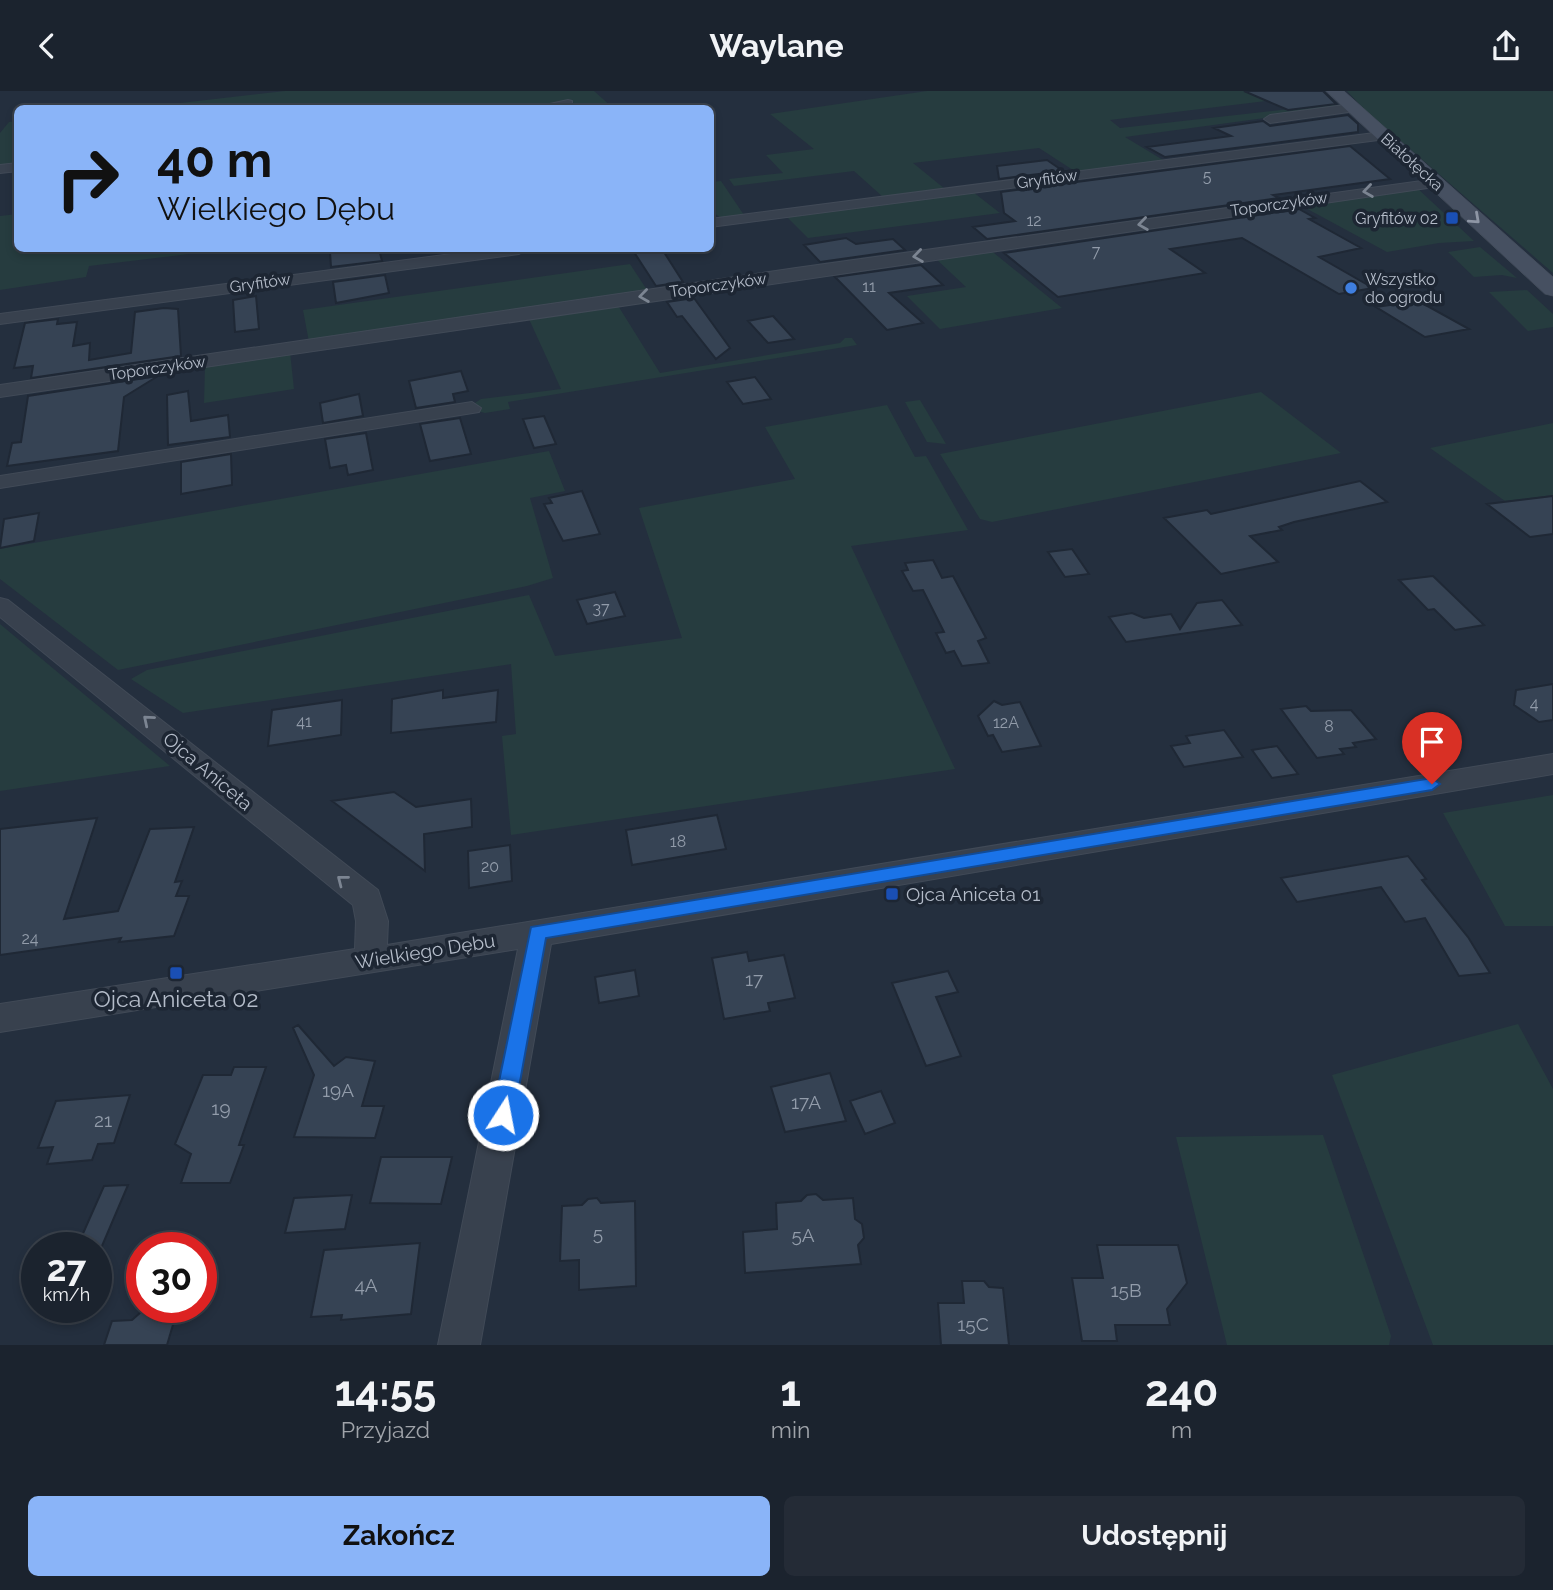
<!DOCTYPE html>
<html lang="pl">
<head>
<meta charset="utf-8">
<style>
	:root { --surface:#1b232e; --page:#242b36; --text:#f1f3f6; --muted:#a0a4aa; --line:#39404a; --accent:#8ab4f8 }
	body { margin:0; font-family:Raleway,sans-serif; background:var(--page); color:var(--text); height:100vh; display:flex; flex-direction:column; font-size:26px; white-space:nowrap }
	* { box-sizing:border-box; margin:0 }
	p { font-size:23px; color:var(--muted) }
	.icon { flex:none; width:38px; height:38px; fill:none; stroke:currentColor; stroke-width:2; stroke-linecap:round; stroke-linejoin:round }
	.map { position:relative; height:1254px; overflow:hidden }
	.side { display:flex; flex-direction:column; background:var(--surface); flex:1 }
	.side>* { flex:none }
	.top-card { position:absolute; left:14px; top:14px; width:700px; height:147px; border-radius:10px; box-shadow:0 4px 10px #0003,0 0 0 2px var(--line); background:#8ab4f8; color:#111; overflow:hidden }
	.speed { position:absolute; left:21px; top:1141px; display:flex; gap:14px; font-size:35px; font-weight:700; text-align:center }
	.speed>* { display:grid; place-content:center; width:91px; height:91px; border-radius:50%; background:var(--surface); box-shadow:0 4px 10px #0003,0 0 0 2px var(--line); line-height:1 }
	.speed small { font-size:18px; font-weight:400 }
	.speed .limit { border:10px solid #d22; background:#fff; color:#111 }
	.pin { position:absolute; display:grid; place-items:center; width:60px; height:60px; color:#fff; margin:-72px -30px; border-radius:50% 50% 50% 0; rotate:-45deg; box-shadow:0 0 7px #0007 }
	.pin .icon { rotate:45deg }
	.me { position:absolute; width:77px; margin:-38px; rotate:11deg; stroke-linejoin:round; filter:drop-shadow(0 0 5px #0008) }
	.turn { display:flex; align-items:center; gap:24px; height:147px; padding:0 28px; font-size:32px }
	.turn .icon { width:91px; height:91px; stroke-width:2.5 }
	.turn b { display:block; font-size:49px; line-height:60px }
	.eta { display:flex; justify-content:space-evenly; align-items:center; height:119px; text-align:center }
	.eta b { font-size:42px; font-weight:700; line-height:49px }
	.cta { display:flex; gap:14px; margin-top:auto; padding:14px 28px }
	.cta a { flex:1; height:80px; border-radius:10px; background:var(--accent); color:#111; font-size:28px; font-weight:700; line-height:80px; text-align:center }
	.cta a+a { background:var(--page); color:var(--text) }
	header { display:flex; justify-content:space-between; align-items:center; height:91px; padding:0 28px; background:var(--surface); font-size:32px; font-weight:700 }
	.map>svg:first-child { display:block }
	.green { fill:#263c3f }
	.building { fill:#364354; stroke:#1f2835; stroke-width:2 }
	.lines { fill:none; stroke-linecap:round; stroke-linejoin:round }
	.street-casing { stroke:#414a57; stroke-width:2 }
	.secondary-casing { stroke:#414a57; stroke-width:1 }
	.street { fill:#38414e; fill-rule:evenodd }
	.secondary { fill:#465061; fill-rule:evenodd }
	.oneway { stroke:#7c8592 }
	.oneway2 { stroke:#8e96a5 }
	.route { fill:#1a73e8; stroke:#114b97; stroke-width:2 }
	.transit-dot { fill:#1a4fb4; stroke:#1d2633; stroke-width:2.5 }
	.shop-dot { fill:#3f7fe0; stroke:#1d2633; stroke-width:2.5 }
	.labels { text-anchor:middle; dominant-baseline:central; stroke-width:7; stroke-linejoin:round; paint-order:stroke }
	.far-street-label { font-size:16px; fill:#b4bcc9; stroke:#1d2633 }
	.number-label { font-size:16px; fill:#929caa }
	.far-poi-label { font-size:16px; fill:#b4bcc9; stroke:#1d2633; text-anchor:end }
	.street-label { font-size:19px; fill:#b4bcc9; stroke:#1d2633 }
	.poi-label { font-size:19px; fill:#b4bcc9; stroke:#1d2633; text-anchor:start }
	.near-number-label { font-size:19px; fill:#929caa }
	.near-poi-label { font-size:23px; fill:#b4bcc9; stroke:#1d2633 }
</style>
</head>
<body>
<header><svg class="icon" aria-label="back" viewBox="0 0 24 24"><path d="M15 5l-7 7 7 7"/></svg>Waylane<svg class="icon" aria-label="share" viewBox="0 0 24 24"><path d="M12 15V3M7 8l5-5 5 5M5 13v7h14v-7"/></svg></header>
<div class="map">
<svg width="1553" height="1254" viewBox="0 0 1553 1254">
	<rect width="100%" height="100%" fill="#242f3e"/>
	<path class="green" d="M285 0H594L613 17H578L572 10 514 18H128Z
		M927 0H1253L1252 4 1266 10 1110 29 1120 37 1298 17 1327 6 1338 17 1125 46 1163 69 1076 81 1039 57 913 72 945 98 883 106 854 80 734 95 729 88 783 82 766 64 814 58 770 23Z
		M1347 0H1553V182L1365 19Z
		M17 30V73L0 75V42L9 31Z
		M721 90 744 124 721 127 711 120V91Z
		M1417 97 1474 150 1439 152 1387 161 1300 114Z
		M973 101 1000 122 808 147 785 124Z
		M17 123 18 158H231L89 175 86 186 0 199V125Z
		M1480 156 1517 187 1502 184 1474 186 1448 161Z
		M989 158 1062 217 940 238 907 205 966 196 934 166Z
		M630 173 649 202 309 251 303 219Z
		M1527 199 1553 223V236L1528 240 1489 201Z
		M617 213 660 282 840 252 845 247H852L857 254 508 311 510 318 485 322 477 320 475 312 481 308 561 298 528 226Z
		M290 261 294 298 204 312 205 274Z
		M1261 301 1341 362 992 431 980 428 940 363Z
		M920 309 946 353 927 351 905 311Z
		M887 314 915 366 926 365 968 439 851 455 955 678 511 744 502 645 516 643 511 573 183 622 131 588 147 579 529 504 555 565 682 547 639 417 795 388 765 336Z
		M1553 332V404L1505 410 1430 357Z
		M549 360 565 400 530 407 553 487 527 495 118 579 0 488V458Z
		M0 533 170 675 0 700Z
		M1553 704V835H1505L1443 722Z
		M1518 933 1553 998V1254H1433L1332 984Z
		M1323 1044 1391 1245 1389 1254H1227L1176 1046Z"/>
	<path class="building" d="M1244 0H1323L1336 13 1288 19Z
		M1348 24 1358 33V41L1165 66 1147 56 1231 45 1214 37 1263 30 1270 35Z
		M1350 55 1390 88 1273 104 1279 107 987 148 973 136 1015 130 1004 122 1001 101Z
		M1047 69 1063 80 999 88 997 75Z
		M1299 118 1315 127 1309 128 1361 157 1319 166 1373 197 1339 203 1242 147 1170 158 1205 182 1058 206 1004 162Z
		M846 147 856 153 893 148 905 159 820 171 804 154Z
		M354 158H379L382 170 331 176 330 161Z
		M632 158H662L683 191 656 195Z
		M921 174 943 194 889 202 923 232 887 239 835 186Z
		M385 184 389 202 336 212 333 191Z
		M256 205 259 238 235 241 233 209Z
		M694 207 730 257 716 268 682 225 677 226 667 211Z
		M1411 211 1422 212 1469 238 1425 246 1376 216Z
		M164 217 178 218 181 265 31 287 33 275 14 277 25 232 58 228 57 233 77 231 73 255 90 252 89 269 131 262 135 221Z
		M773 225 794 248 768 252 748 230Z
		M461 280 468 300 453 303 455 311 416 317 409 290Z
		M158 285 124 306 118 360 7 375 12 352 21 351 28 305Z
		M755 286 771 308 743 313 727 291Z
		M188 300 191 330 228 324 230 346 168 354 167 304Z
		M359 303 363 325 323 332 320 312Z
		M544 325 556 353 534 357 523 328Z
		M460 327 471 363 430 370 420 333Z
		M366 342 373 379 348 384 346 374 330 377 325 348Z
		M231 363 232 394 181 403V371Z
		M1360 390 1387 411 1294 431 1279 436 1282 439 1250 445 1278 471 1221 483 1164 427 1207 419 1211 423Z
		M582 400 600 443 563 450 544 413 552 412 549 407Z
		M1553 405V443L1530 446 1487 413Z
		M39 422 34 450 0 457 4 428Z
		M1072 458 1089 483 1065 486 1048 461Z
		M933 469 942 487 953 485 986 547 978 550 989 572 962 575 954 560 946 562 936 542 944 541 923 499 913 500 902 480 908 479 905 472Z
		M1433 485 1484 534 1455 539 1434 518 1428 519 1399 489Z
		M615 501 625 525 587 533 577 509Z
		M1222 509 1242 534 1126 551 1109 526 1132 522 1144 527 1171 523 1180 538 1197 512Z
		M1553 593V629L1539 631 1514 614 1516 599Z
		M443 599V607L498 599 496 631 391 642 392 608Z
		M342 609 341 644 268 655 272 619Z
		M994 610 1002 614 1020 611 1041 655 1002 661 993 644 988 645 978 625Z
		M1306 615 1311 620 1351 619 1376 648 1353 652 1356 656 1340 658 1344 663 1317 667 1281 618Z
		M1224 639 1243 666 1184 676 1171 655 1190 652 1186 645Z
		M1277 655 1298 683 1272 687 1252 659Z
		M394 701 416 716 471 708 472 736 424 743 425 780 332 710Z
		M717 724 726 758 632 774 626 739Z
		M97 727 64 828 118 820 150 738 194 736 175 791 182 790 176 805H189L174 845 119 851 121 847 0 864V738Z
		M510 754 512 790 469 797 468 760Z
		M1408 765 1426 788 1422 789 1468 846 1490 882 1459 885 1425 827 1405 831 1381 796 1297 811 1281 787Z
		M747 861 749 870 784 864 795 907 768 912 770 920 724 928 712 867Z
		M635 879 639 905 599 912 595 886Z
		M948 880 958 901 936 906 961 965 926 975 892 892Z
		M298 934 334 975 346 966 375 970 362 1015H384L375 1047 294 1046 314 984 293 937Z
		M234 976H266L239 1054H244L230 1092H181L191 1063 175 1053 203 984H231Z
		M830 982 846 1030 785 1041 771 996Z
		M881 1000 895 1032 865 1043 850 1010Z
		M130 1004 114 1052 98 1053 92 1069 47 1073 53 1056 38 1057 56 1010Z
		M381 1066H452L441 1113 370 1112Z
		M128 1094 102 1155 77 1156 104 1095Z
		M816 1103 823 1109 853 1107 855 1128 862 1133 864 1147 858 1154 861 1173 745 1182 743 1141 777 1138 776 1112 801 1110 807 1104Z
		M352 1104 345 1138 285 1142 294 1107Z
		M597 1107 601 1112 635 1110 636 1195 579 1199V1169L560 1170 562 1115 582 1114 588 1108Z
		M420 1152 411 1223 341 1229 342 1224 311 1226 324 1159Z
		M1097 1154H1178L1187 1192 1167 1218 1170 1234H1115L1117 1250H1082L1072 1187H1103Z
		M962 1190H984L989 1196 1003 1197 1009 1254H941L938 1212H964Z
		M141 1221H151L155 1227H175L167 1254H104L112 1230 132 1229Z"/>
	<g class="lines">
		<g class="street-casing">
			<path id="street" d="M568 9 572 10V16L527 18Z
				M1352 13 1358 17 1356 20 1270 32 1264 28 1270 24Z
				M1382 41 1388 45 1386 48 710 136V128Z
				M18 72V80L0 82V74Z
				M1436 88 1441 89V95L0 306V294L796 177Z
				M489 158H527L519 163 0 233V223Z
				M472 311 481 317 479 321 0 397V385Z
				M0 507 8 509 378 799 388 830 387 854 1553 663V683L551 853 480 1254H438L518 858 0 941V913L355 858 356 830 353 814 0 526Z"/>
		</g>
		<g class="secondary-casing">
			<path id="secondary" d="M1326 0H1344L1553 186V205L1545 203Z"/>
		</g>
		<use href="#street" class="street"/>
		<use href="#secondary" class="secondary"/>
	</g>
	<defs><path id="oneway-chevron" d="M-2-3.5L2.5 0L-2 3.5" fill="none" stroke-width="1.6" stroke-linecap="round" stroke-linejoin="round" transform="scale(1.75)"/></defs>
	<g class="oneway">
		<use href="#oneway-chevron" transform="translate(1368 100) rotate(172)"/>
		<use href="#oneway-chevron" transform="translate(1143 133) rotate(172)"/>
		<use href="#oneway-chevron" transform="translate(918 165) rotate(172)"/>
		<use href="#oneway-chevron" transform="translate(644 205) rotate(172)"/>
		<use href="#oneway-chevron" transform="translate(148 629) rotate(-140)"/>
		<use href="#oneway-chevron" transform="translate(342 789) rotate(-142)"/>
	</g>
	<use class="oneway2" href="#oneway-chevron" transform="translate(1475 128) rotate(42)"/>
	<path class="route" d="M1432 687 1440 693 1432 699 546 847 514 1024 511 1031 503 1034 495 1031 492 1024 531 836Z"/>
	<g class="transit-dot">
		<rect x="1445" y="120" width="14" height="14" rx="3.5"/>
		<rect x="885" y="796" width="14" height="14" rx="3.5"/>
		<rect x="169" y="875" width="14" height="14" rx="3.5"/>
	</g>
	<circle class="shop-dot" cx="1351" cy="197" r="7"/>
	<g class="labels">
		<g class="far-street-label">
			<text transform="translate(1412 71) rotate(42)">Białołęcka</text>
			<text transform="translate(1047 88) rotate(-8)">Gryfitów</text>
			<text transform="translate(1279 113) rotate(-8)">Toporczyków</text>
			<text transform="translate(260 192) rotate(-8)">Gryfitów</text>
			<text transform="translate(718 194) rotate(-8)">Toporczyków</text>
			<text transform="translate(157 277) rotate(-8)">Toporczyków</text>
		</g>
		<g class="number-label">
			<text x="1207" y="85">5</text>
			<text x="1034" y="129">12</text>
			<text x="1096" y="160">7</text>
			<text x="869" y="195">11</text>
			<text x="601" y="517">37</text>
			<text x="1534" y="612">4</text>
			<text x="304" y="630">41</text>
			<text x="1006" y="631">12A</text>
			<text x="1329" y="635">8</text>
			<text x="678" y="750">18</text>
			<text x="490" y="775">20</text>
			<text x="30" y="847">24</text>
		</g>
		<g class="far-poi-label">
			<text x="1438" y="127">Gryfitów 02</text>
			<text x="1365" y="188" text-anchor="start">Wszystko<tspan x="1365" dy="18">do ogrodu</tspan></text>
		</g>
		<g class="street-label">
			<text transform="translate(208 680) rotate(40)">Ojca Aniceta</text>
			<text transform="translate(425 860) rotate(-9)">Wielkiego Dębu</text>
		</g>
		<g class="poi-label">
			<text x="906" y="803">Ojca Aniceta 01</text>
		</g>
		<g class="near-number-label">
			<text x="754" y="888">17</text>
			<text x="338" y="999">19A</text>
			<text x="806" y="1011">17A</text>
			<text x="221" y="1017">19</text>
			<text x="103" y="1029">21</text>
			<text x="598" y="1142">5</text>
			<text x="803" y="1144">5A</text>
			<text x="366" y="1194">4A</text>
			<text x="1126" y="1199">15B</text>
			<text x="973" y="1233">15C</text>
		</g>
		<g class="near-poi-label">
			<text x="176" y="907">Ojca Aniceta 02</text>
		</g>
	</g>
</svg>
<div class="speed"><div>27<small>km/h</small></div><div class="limit">30</div></div>
<div class="pin" style="left:1432px;top:693px;background:#d93025"><svg class="icon" aria-label="arrive" viewBox="0 0 24 24"><path d="M6 21V4h12l-3 4 3 4H6"/></svg></div>
<svg class="me" style="left:503px;top:1024px" viewBox="-20 -20 40 40"><circle r="17" fill="#1a73e8" stroke="#fff" stroke-width="3"/><path d="M0-11L8 9 0 5-8 9z" fill="#fff"/></svg>
<div class="top-card">
<div class="turn"><svg class="icon" aria-label="right" viewBox="0 0 24 24"><path d="M7 20v-9h11M14 6l5 5-5 5"/></svg><div><b>40 m</b>Wielkiego Dębu</div></div>
</div>
</div>
<section class="side">
<div class="eta">
<div><b>14:55</b><p>Przyjazd</p></div>
<div><b>1</b><p>min</p></div>
<div><b>240</b><p>m</p></div>
</div>
<div class="cta"><a>Zakończ</a><a>Udostępnij</a></div>
</section>
</body>
</html>
